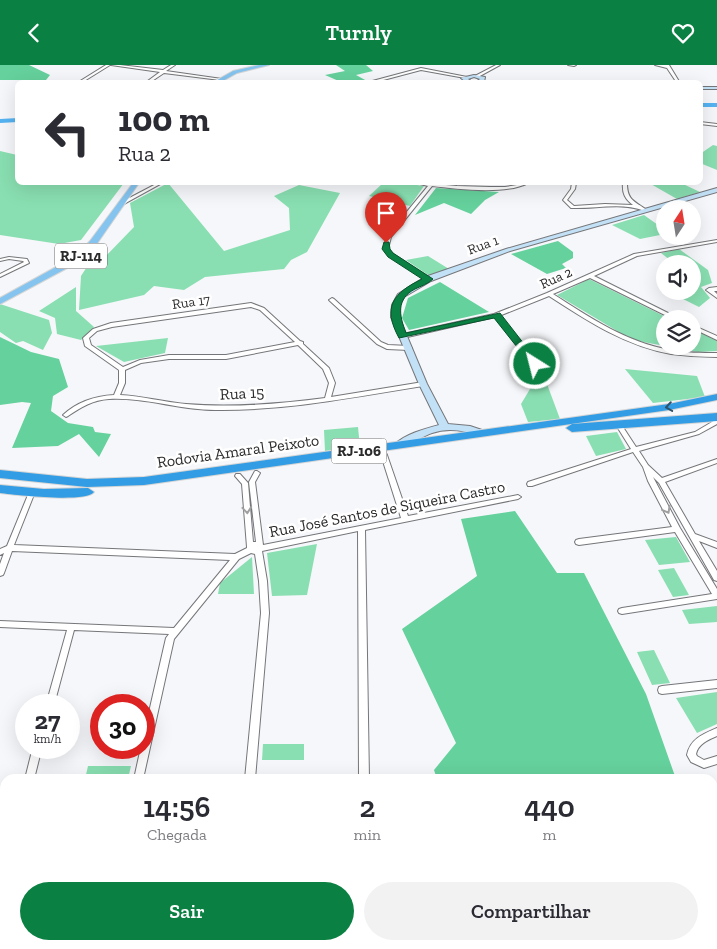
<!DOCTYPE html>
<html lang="pt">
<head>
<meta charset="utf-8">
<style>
	:root { --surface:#fff; --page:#f2f2f3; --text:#2b2b33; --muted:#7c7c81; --accent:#0b8043 }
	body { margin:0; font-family:"Zilla Slab",serif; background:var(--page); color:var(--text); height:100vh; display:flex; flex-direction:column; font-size:19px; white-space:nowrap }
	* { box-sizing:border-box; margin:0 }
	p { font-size:16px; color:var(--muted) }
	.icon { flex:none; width:28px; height:28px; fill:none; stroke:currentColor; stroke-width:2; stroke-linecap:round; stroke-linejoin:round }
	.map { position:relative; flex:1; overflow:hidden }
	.side { position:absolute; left:0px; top:709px; width:718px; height:176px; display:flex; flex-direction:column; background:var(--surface); border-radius:15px 15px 0 0; box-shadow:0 5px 20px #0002 }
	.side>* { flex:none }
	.guide { position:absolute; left:15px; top:15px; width:688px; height:105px; border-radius:8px; box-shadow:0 5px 20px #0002; background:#fff; color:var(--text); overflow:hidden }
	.needle { width:32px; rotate:12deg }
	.tools { position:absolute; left:656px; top:135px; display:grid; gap:10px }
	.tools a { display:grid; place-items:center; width:45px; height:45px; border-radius:50%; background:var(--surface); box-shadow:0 5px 20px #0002; font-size:25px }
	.speed { position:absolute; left:15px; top:629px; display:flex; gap:10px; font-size:25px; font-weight:700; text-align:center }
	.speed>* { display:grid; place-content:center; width:65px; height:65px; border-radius:50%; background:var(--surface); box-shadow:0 5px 20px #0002; line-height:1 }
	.speed small { font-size:12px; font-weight:400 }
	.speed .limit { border:8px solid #d22; background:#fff; color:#111 }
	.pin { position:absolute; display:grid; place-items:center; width:42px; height:42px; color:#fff; margin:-51px -21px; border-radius:50% 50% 50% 0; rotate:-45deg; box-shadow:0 0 5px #0007 }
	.pin .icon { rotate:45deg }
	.me { position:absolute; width:55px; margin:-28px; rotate:324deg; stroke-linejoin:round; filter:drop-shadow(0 0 4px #0008) }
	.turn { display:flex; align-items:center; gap:18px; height:105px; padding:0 20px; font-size:22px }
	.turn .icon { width:65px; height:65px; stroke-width:2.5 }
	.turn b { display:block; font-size:35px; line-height:42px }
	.eta { display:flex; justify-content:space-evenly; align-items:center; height:85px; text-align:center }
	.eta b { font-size:30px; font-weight:600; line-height:35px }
	.cta { display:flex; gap:10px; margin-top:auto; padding:10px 20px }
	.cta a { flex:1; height:58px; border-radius:30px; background:var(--accent); color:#fff; font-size:20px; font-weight:600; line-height:58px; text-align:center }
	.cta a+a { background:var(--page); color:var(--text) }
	header { display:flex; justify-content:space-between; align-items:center; height:65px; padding:0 20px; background:var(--accent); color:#fff; font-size:22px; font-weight:600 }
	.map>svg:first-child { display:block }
	.green { fill:#89dfb1 }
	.forest { fill:#65d19c }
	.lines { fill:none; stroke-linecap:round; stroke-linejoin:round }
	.river { fill:#55b3f2; fill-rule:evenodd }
	.street-casing { stroke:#757679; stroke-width:2 }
	.secondary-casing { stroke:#757679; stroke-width:2 }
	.primary-casing { stroke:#d5d5d5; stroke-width:2 }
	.highway-casing { stroke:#d5d5d5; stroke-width:2 }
	.street { fill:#fff; fill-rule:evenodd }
	.secondary { fill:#c2e1f7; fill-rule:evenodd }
	.primary { fill:#84c4ef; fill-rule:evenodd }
	.highway { fill:#329ce4; fill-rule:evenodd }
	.oneway { stroke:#2d536c }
	.oneway2 { stroke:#a0a0a0 }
	.route { fill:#0b8043; stroke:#07532c }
	.labels { text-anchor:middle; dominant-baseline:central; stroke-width:5; stroke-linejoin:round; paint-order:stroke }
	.far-street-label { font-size:14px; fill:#2b2b2c; stroke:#fff }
	.shield { fill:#fff; stroke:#6b6b6b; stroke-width:1 }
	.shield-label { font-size:15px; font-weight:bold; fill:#2b2b2c }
	.street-label { font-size:16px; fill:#2b2b2c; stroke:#fff }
</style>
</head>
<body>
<header><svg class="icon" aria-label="back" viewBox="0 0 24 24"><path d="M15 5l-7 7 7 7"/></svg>Turnly<svg class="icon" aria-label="heart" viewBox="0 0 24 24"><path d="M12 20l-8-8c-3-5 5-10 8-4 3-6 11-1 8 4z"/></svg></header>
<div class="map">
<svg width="717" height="884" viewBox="0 0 717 884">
	<rect width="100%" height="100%" fill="#f6f7fa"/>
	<path class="green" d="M713 80 717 81V105L700 98V89Z
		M0 86 17 90 18 118H124L81 175 59 179 0 170Z
		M168 118 224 186 290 165 289 143 274 131 299 120 340 128 307 187 291 195 284 204 205 212 184 225 154 221 144 230 79 245 81 211 90 197 103 194 134 162 130 138Z
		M383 118H403L424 121 410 141 369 131Z
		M649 118H681L700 127 677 134Z
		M644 150 665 165V169L640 174 612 160Z
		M679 184 708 205 712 218 701 222 710 233 699 242 667 226H692V199H675L661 188Z
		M428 191 449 204 428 210 406 195Z
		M589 214 670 254H665V281L632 275 557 230Z
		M76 222V246L94 262 81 275 57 269 55 253 39 246Z
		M0 239 49 255 52 268 43 285 23 276 16 278 0 267Z
		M693 264 717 276V286L698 287 666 281H692Z
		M168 273 165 288 124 297 96 281Z
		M625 304 697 311 705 332 653 338Z
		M533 319H547L560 354 528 357 521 339Z
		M358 362 360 382 325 386 324 365Z
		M617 367 626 384 596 391 586 371Z
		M676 472 690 497 659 500 645 475Z
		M317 479 307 530 272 531 267 488Z
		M252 492 254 529H218L220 518Z
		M674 503 689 530 673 532 658 505Z
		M717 541V557L689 559 682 545Z
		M654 585 670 618 652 620 637 587Z
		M717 627V659L697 668 676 633Z
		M263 679H304V695H262Z
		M88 701H131L128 714H85Z"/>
	<path class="forest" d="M0 0H29L50 10 46 15H0Z
		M336 0H366L373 6 356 10 367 16 341 17 325 10 345 6Z
		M436 123 499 127 485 135 471 149 444 138 415 150Z
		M558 176 573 187V193L562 199 566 203 547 209 511 189Z
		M440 217 489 247 409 265 402 253 408 233Z
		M0 272 31 287 59 294 68 322 53 331 51 346 68 358 93 362 95 367 111 369 99 392 79 369 58 381 12 383 31 338 22 337 0 340Z
		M515 446 557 508H584L646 629 676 714H437L434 705 456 678 402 564 477 511 461 454Z
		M495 880H607L599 884H507Z"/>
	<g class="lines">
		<path class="river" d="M700 38H717V42H700Z
			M18 53V57L0 58V54Z"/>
		<g class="street-casing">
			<path id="street" d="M106 0H110L81 18H77Z
				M111 0H120L163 5 171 0H175L166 6 222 14 220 15 164 8 149 18H145L160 7Z
				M496 0H500L478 12 475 11Z
				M568 0H576L574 1Z
				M655 0H669L680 18H677L667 3Z
				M421 3 467 12 465 13 421 5 372 18H365Z
				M700 57 717 59V61L700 59Z
				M158 118H162L122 140 118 139Z
				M416 118H423L457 121 490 122H505L517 120 523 118H528C506 130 457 124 432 121L391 172 388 184 393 189 430 213V214L428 215 389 191 384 184 387 171 428 121Z
				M572 118H576L575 124 567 135 574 141 605 139 633 140C625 134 622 128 623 118H627C627 135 634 136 647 145L645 146C622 137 596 144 571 143L563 135 571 124Z
				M717 175V177L637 191 594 211 680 254H673L590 213 553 229C589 252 627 278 671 285 686 288 701 288 717 288V292C701 292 686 291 671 289 625 281 586 255 549 231L499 251 537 298 549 310 545 315 543 316 530 312 529 311 532 299 495 252 403 273 400 271 403 269 494 249 547 228 634 189ZM537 304 543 310 542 312 535 310Z
				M9 192 27 194 29 198 0 212V209L24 197 23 196 9 194 0 196V194Z
				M717 222V226H714L717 229V233L706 225 709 223Z
				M332 233 334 234 381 277 388 280 409 281 412 283 409 285 387 284 377 279 330 236 329 235Z
				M251 238 264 243 300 276 303 277V279L329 303 335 318 331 332 423 317 426 319 423 321C354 332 285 346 215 345 180 345 144 332 109 334 93 335 81 342 68 351L66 352 63 350C77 337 95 331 114 330L119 318V305L85 281 83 273 93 264 111 258ZM251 242 260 245 295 277 226 290H169L140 295 123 302 91 280 89 273 97 266 112 262ZM298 280 323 304 329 318 325 333C279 339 233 343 186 339 164 337 142 331 120 330L125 318V305L141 298 169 294H226Z
				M692 260 717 271V275L692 263Z
				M717 354V359L699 369 639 386 648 400 662 413 717 394V398L665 417 695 469 717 477V483L699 476 717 506V516L714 515 659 418 653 412 680 463 717 524V534L622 549 619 548 618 546 619 544 622 543 712 529 675 467 579 480 576 479 575 477 576 475 579 474 672 462 648 416 643 402 633 387 532 421H528L527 419 528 417 631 384 616 360 617 359H621L636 382 695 367Z
				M382 388H386L387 390 408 451 518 430 521 432 518 434 365 465 369 714H359L358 466 262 486 267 516 269 548 255 714H245L261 548 259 516 255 489 251 488 239 494 174 574 143 714H134L141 682H144V669L166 573 169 569 74 565 54 640H46L67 565 0 562V556L174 563 230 495 12 486 4 508 3 510 0 511V499L4 488 0 490V484L7 481 30 425H32L35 427 14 480 235 489 247 483V482L242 419 235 411 236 409H240L248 418 253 477H256L249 417 255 406H257L260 408 255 417 263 480 401 453 381 390Z
				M717 615V623L662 629 659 628 658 625 659 622 662 621Z
				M717 663V671C708 675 698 679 696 689L697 691 704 695 717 691V699L704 703 691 697 687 690C690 674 703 669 717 663Z
				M33 682H42L34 714H25Z
				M5 788V805L3 808 0 810V793L2 790Z
				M712 788H717V798H712Z
				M0 847 5 849V861L0 859Z
				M712 864H717V874H712Z
				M30 880H44L46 884H32Z
				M97 880H107L106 884H96Z
				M228 880H238V884H228Z
				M351 880H363L361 884H350Z
				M465 880H476L475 884H464Z
				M648 880H665L663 884H646Z"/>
		</g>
		<g class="secondary-casing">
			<path id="secondary" d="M474 10 485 12 484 17 475 18 480 14 474 12 468 14 474 18H467L461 13Z
				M700 22H717V24H700Z
				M717 123V127L510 186 431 216 404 232 400 240 399 252 427 319 448 359 470 361 485 366 487 368 482 371C465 366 449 362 432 368 422 371 405 384 396 382L394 380C405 369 424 364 439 360L419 319 391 252 392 240 398 229 425 212 506 184Z"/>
		</g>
		<g class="primary-casing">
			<path id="primary" d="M259 0H269L237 8 219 18H212L233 6Z
				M133 118H139L96 180 82 195 0 239V233L76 191 90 176Z"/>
		</g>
		<g class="highway-casing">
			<path id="highway" d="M717 329V335L669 345 144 420 87 422 0 413V405L87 414 144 412 669 339Z
				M717 348V356L572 367 566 363 572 359Z
				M0 420 44 424 88 423 94 427C86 438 16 430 0 428Z"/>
		</g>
		<use href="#street" class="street"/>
		<use href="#secondary" class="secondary"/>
		<use href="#primary" class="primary"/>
		<use href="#highway" class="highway"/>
	</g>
	<defs><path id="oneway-chevron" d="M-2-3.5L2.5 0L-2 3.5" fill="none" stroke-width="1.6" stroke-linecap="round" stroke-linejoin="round" transform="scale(1.25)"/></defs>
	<use class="oneway" href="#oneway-chevron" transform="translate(669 342) rotate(171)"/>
	<g class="oneway2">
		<use href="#oneway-chevron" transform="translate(247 445) rotate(85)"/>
		<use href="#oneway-chevron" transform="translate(667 445) rotate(61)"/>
	</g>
	<path class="route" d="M384 177H389L390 184 393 188 433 214C428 219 421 221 415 224 396 234 399 250 406 268L500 248 538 297V301H532L494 253 399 273C382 242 393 228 422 214L388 192 382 184Z"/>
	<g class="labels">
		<g class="far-street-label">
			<text transform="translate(483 180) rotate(-20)">Rua 1</text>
			<text transform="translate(556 213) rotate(-24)">Rua 2</text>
			<text transform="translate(191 237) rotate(-8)">Rua 17</text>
		</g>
		<g class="shield">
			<rect x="55" y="178.5" width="52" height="25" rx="4"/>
			<rect x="331.5" y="373.5" width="55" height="25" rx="4"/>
		</g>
		<g class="shield-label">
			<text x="81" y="191">RJ-114</text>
			<text x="359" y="386">RJ-106</text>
		</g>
		<g class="street-label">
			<text transform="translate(242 328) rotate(-3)">Rua 15</text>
			<text transform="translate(238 386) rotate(-8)">Rodovia Amaral Peixoto</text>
			<text transform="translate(387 444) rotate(-11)">Rua José Santos de Siqueira Castro</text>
		</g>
	</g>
</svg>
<div class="tools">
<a><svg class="needle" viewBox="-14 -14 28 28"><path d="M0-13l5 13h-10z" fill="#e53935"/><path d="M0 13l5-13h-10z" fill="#7c7c81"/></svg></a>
<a><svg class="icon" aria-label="sound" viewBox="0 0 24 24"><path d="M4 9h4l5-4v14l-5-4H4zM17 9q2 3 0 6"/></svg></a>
<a><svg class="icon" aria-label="layers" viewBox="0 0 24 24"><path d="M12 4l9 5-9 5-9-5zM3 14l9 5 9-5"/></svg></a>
</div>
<div class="speed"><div>27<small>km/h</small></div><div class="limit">30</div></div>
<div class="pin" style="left:386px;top:178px;background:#d93025"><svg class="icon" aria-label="arrive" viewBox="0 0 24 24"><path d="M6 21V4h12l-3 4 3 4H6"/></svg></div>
<svg class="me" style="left:535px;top:299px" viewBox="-20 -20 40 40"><circle r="17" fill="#0b8043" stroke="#fff" stroke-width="3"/><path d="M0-11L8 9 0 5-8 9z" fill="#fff"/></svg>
<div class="guide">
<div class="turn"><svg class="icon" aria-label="left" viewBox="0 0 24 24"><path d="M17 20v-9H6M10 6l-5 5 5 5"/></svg><div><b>100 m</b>Rua 2</div></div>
</div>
<section class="side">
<div class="eta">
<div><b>14:56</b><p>Chegada</p></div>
<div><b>2</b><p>min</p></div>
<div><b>440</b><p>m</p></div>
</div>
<div class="cta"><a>Sair</a><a>Compartilhar</a></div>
</section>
</div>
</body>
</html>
